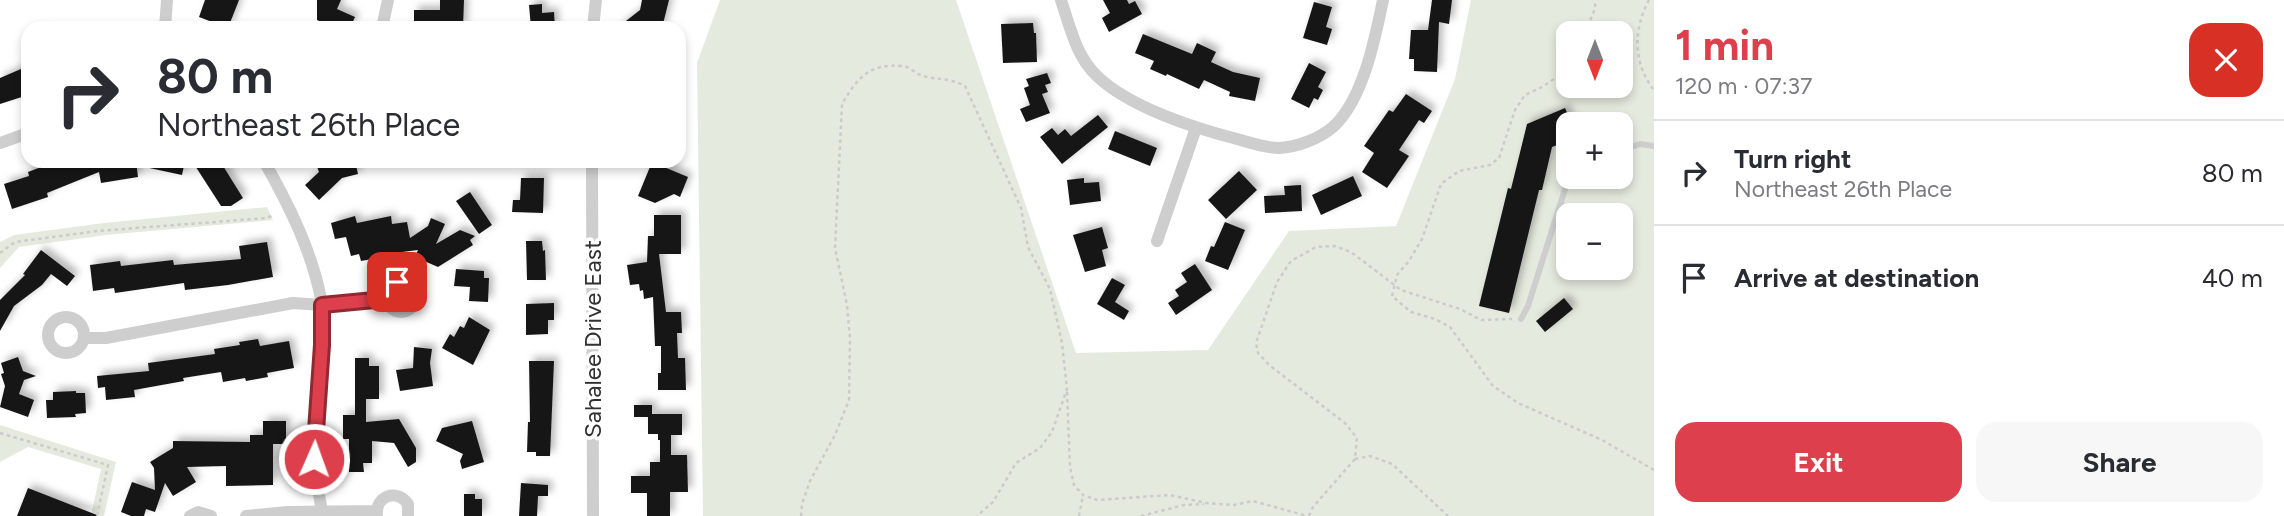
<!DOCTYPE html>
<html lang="en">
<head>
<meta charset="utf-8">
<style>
	:root { --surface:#fff; --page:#f7f7f7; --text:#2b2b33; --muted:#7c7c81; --line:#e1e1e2; --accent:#dd3f4c }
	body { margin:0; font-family:Figtree,sans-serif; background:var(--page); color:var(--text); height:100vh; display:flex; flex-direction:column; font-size:26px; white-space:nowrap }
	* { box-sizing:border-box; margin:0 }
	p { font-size:23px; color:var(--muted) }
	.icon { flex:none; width:38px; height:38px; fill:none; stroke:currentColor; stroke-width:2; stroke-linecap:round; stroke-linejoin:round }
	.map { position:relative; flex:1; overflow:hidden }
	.drawer { display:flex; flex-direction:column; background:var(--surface); width:630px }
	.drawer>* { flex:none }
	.banner { position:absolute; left:21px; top:21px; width:665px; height:147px; border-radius:21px; box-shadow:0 4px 10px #0003; background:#fff; color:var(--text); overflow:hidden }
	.needle { width:46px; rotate:180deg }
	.buttons { position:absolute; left:1556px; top:21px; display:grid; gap:14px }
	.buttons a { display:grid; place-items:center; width:77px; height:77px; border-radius:14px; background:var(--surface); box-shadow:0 4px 10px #0003; font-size:35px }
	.pin { position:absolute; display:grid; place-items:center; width:60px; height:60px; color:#fff; margin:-30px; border-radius:14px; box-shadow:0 4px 10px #0006 }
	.me { position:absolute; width:77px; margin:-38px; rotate:2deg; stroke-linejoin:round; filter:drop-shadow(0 0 5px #0008) }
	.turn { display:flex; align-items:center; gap:24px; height:147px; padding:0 21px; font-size:32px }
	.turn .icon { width:91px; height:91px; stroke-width:2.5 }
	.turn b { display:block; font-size:49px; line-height:60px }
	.round { display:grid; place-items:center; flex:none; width:74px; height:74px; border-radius:21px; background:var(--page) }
	.summary { display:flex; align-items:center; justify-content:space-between; height:119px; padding:0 21px }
	h1 { font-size:42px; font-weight:700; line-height:52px; color:var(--accent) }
	.action { display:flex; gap:14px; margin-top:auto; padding:14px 21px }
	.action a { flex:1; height:80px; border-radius:21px; background:var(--accent); color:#fff; font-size:28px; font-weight:700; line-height:80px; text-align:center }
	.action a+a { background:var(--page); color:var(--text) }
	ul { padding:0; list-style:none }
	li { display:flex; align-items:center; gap:21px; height:105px; padding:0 21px; border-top:2px solid var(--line) }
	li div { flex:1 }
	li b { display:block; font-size:26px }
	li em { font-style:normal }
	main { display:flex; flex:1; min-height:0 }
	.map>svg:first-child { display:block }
	.green { fill:#e5eade; fill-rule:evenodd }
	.building { fill:#181818; filter:url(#shadow) }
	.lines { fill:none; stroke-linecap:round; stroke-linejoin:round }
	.path { stroke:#cbcbcb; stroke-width:2.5; stroke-dasharray:3.5 3.5; stroke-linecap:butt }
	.service { stroke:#cecece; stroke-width:6 }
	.minor { stroke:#cecece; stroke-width:12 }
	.route-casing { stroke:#902931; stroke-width:18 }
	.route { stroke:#dd3f4c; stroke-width:12 }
	.labels { text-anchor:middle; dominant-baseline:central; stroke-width:7; stroke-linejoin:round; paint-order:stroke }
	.street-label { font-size:24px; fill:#313131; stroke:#fff }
</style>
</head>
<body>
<main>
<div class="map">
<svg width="1654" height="516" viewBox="0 0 1654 516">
	<defs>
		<filter id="shadow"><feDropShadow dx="4.5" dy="-4.5" stdDeviation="3.5" flood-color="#0004"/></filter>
	</defs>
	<rect width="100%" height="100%" fill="#fff"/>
	<path class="green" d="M720 0H956L1076 353 1208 350 1289 231 1396 226 1455 79 1471 0H1654V516H703L697 63ZM1568 33H1620V86H1568ZM1568 124H1620V177H1568ZM1568 215H1620V268H1568Z
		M267 207 273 220 106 235 19 247 0 268V242L14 235 104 223Z
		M0 425 116 462 104 516H91L101 469 28 447 0 462Z"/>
	<path class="building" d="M205 0H239L228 28 199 17Z
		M317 0H341L337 9 355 17 350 28H335L317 20Z
		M440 0H464L463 28 414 27V10H440Z
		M642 0H669L662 28H617L640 10Z
		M1103 0H1127L1129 4 1135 1 1142 14 1109 32 1102 18 1110 13Z
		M1432 0H1452L1449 24 1439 22 1437 72 1414 71V59H1409L1411 30H1428Z
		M1314 2 1332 7 1326 27 1332 29 1327 45 1303 38Z
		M542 4V13L554 12 555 28H531L529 5Z
		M1033 23 1034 33H1036L1037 62 1003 63 1001 24Z
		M1143 34 1192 54 1197 43 1216 52 1211 62 1233 72 1260 78 1255 101 1229 96 1230 92 1204 80 1199 89 1167 74 1166 76 1150 69 1154 61 1135 53Z
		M1309 63 1326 72 1318 87 1323 90 1318 100 1314 98 1309 108 1291 99Z
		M28 66V95L0 104V78Z
		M1047 73 1051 83 1045 85 1048 92 1042 94 1050 113 1026 122 1020 109 1030 105 1024 88 1029 86 1026 79Z
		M1406 94 1432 111 1424 123 1419 120 1399 150 1409 156 1387 188 1362 172 1374 153 1364 146 1389 110 1393 112Z
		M1565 108 1572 124H1568V141L1552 147 1542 190H1539L1509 313 1479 306 1508 188 1511 189 1527 124Z
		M1098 115 1108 127 1062 164 1040 137 1052 128 1058 135 1065 129 1071 136Z
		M1115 131 1157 148 1150 166 1108 149Z
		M57 161H136L138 177 101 183 99 172 47 193 48 197 12 209 4 184 29 176 28 172Z
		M140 161H185L182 175 140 166Z
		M192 161H220L243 198 231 206H221Z
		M315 161H355L358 174 342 178 319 200 305 185 319 172Z
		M652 162 688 177 680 197 674 194 655 203 638 196Z
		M1239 171 1257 190 1226 219 1208 200Z
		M1353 176 1362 196 1321 215 1312 195Z
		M521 178H544L543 213 512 212 513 200H520Z
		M1084 178V183L1099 182 1101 201 1070 205 1067 180Z
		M1301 185 1302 211 1265 213 1264 196 1285 195 1284 186Z
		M470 192 492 225 479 234 456 201Z
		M654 215H681V254H659L666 312H681L682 333H677L678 358H685L686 390H658V373H661V346H655L653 297 644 299 643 290 640 291 639 284 630 285 627 265 647 262 648 236H654Z
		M355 216 357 223 391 216 392 224 407 222 410 238 428 226 431 218 445 224 436 244 460 230 475 236 470 240 473 245 438 267 415 257 418 250 371 256 372 259 361 261 359 254 351 256 346 237 335 239 331 223Z
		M1225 222 1245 230 1228 270 1205 261 1211 246 1214 247Z
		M1102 227 1108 248 1102 250 1106 266 1085 272 1073 235Z
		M526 241H542L543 251 545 250 546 280H527Z
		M267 242 273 277 228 285 185 290 184 283 115 293 114 288 93 291 90 265 120 261 121 266 173 260 174 265 241 259 239 246Z
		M41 250 75 276 67 286 51 274 42 285 14 306 0 331V300L25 275 23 274Z
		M1195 264 1212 290 1176 315 1168 303 1179 296 1175 290 1187 282 1181 273Z
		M456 269 484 271V278H489L488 302 469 301 470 287 454 286Z
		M1112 278 1125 285 1115 302 1129 311 1124 320 1097 304Z
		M1564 298 1573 309 1545 332 1536 321Z
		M554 303V320H548V334L526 335V304Z
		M469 317 490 330 473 365 442 348 450 334 454 337 460 326 464 328Z
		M258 339 260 346 289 341 294 368 267 373 268 377 246 381 245 378 223 382 221 372 183 378 184 381 134 390 135 397 106 400 105 387 98 388 97 376 149 371 148 363 215 354 214 349 240 345 239 342Z
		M414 347 432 349 430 363 433 386 400 391 396 370 413 368Z
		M18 357 23 371 36 376 24 380 19 394 34 400 28 417 0 407 5 386 1 374 4 373 1 363Z
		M355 358H369V366H379V399H366V422L399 419 416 448V462L408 467 394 443 372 441V463H363L364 472H349V439H343V415H355Z
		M529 361H554L550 456H536V452H527L528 422H530Z
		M76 391V393H85L86 413 75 414 76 417 47 418 46 400H53V392Z
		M634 405H652V414H682V435H671V455H687L688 492H670V516H647V493H631V476H650V462H660V440H658V434H648V417H634Z
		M263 421H286V444H273V485L226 486V466L187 467 196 482 173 496 165 483 155 512 146 509 144 516H131L121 512 132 482 155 490 154 468 150 462 173 448V441L250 442V435H263Z
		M472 421 484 462 462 469 460 461 463 454 436 441 442 428Z
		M521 483 548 485V496H538L537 516H519Z
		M28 488 97 515V516H17Z
		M464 494H475V499H482V516H464Z"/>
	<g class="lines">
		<path class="path" d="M1649 0C1633 29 1633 64 1654 90
			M1585 33 1594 11 1596 0
			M1568 64 1562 73 1544 86 1525 95 1515 110 1499 158 1490 165 1459 171 1441 184 1422 239 1409 261 1397 275 1392 296 1411 312 1435 319 1450 327 1493 386 1518 403 1602 440 1654 470
			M0 253 15 242 98 231 266 218 274 215
			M1067 392 1070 467 1074 485 1083 495 1097 500 1170 495 1206 503 1234 505 1253 501 1307 516
			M0 433 108 465 97 516
			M1355 459 1370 456 1392 464 1448 516
			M801 516 802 504 810 481 835 435 849 400 850 339 847 305 835 248 842 104C858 77 869 63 903 66 910 67 916 74 923 76 938 80 951 78 965 86L1021 208 1028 247 1050 289 1062 343 1067 389 1052 432 1040 448 1016 463 993 502 977 516
			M1079 516 1083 495
			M1141 516 1184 505 1204 504
			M1309 516 1313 507 1355 459 1357 438 1345 423 1269 365 1258 353 1256 343 1277 282 1291 261 1316 247 1335 246 1351 252 1401 290 1460 309 1481 320 1512 319"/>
		<path class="service" d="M1620 151 1640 144 1654 146
			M1521 319 1528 306 1567 183 1571 177"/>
		<path class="minor" d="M1061 0C1070 27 1076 56 1097 76 1129 107 1194 128 1237 139 1251 143 1265 148 1279 148 1297 147 1319 139 1333 127 1363 100 1375 39 1383 0
			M165 28 167 0
			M382 28 388 0
			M593 28 596 0
			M0 143 28 133
			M264 161C289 205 313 253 322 304 328 345 317 390 315 431 314 460 317 488 323 516
			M592 161 593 516
			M1157 241 1196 128
			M386 297a15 15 0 1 1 30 0a15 15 0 1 1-30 0Z
			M48 335a18 18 0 1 1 36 0a18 18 0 1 1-36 0Z
			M84 338H106L293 303 322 305 385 299
			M190 516 198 512 211 516
			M246 516 287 512 376 511
			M377 516C375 496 396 488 408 504V516"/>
	</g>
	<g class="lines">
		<g class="route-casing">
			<path id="route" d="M314 459 322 345V305L385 299 388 288 397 282"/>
		</g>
		<use href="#route" class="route"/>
	</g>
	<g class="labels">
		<g class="street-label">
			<text transform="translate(592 339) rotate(-90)">Sahalee Drive East</text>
		</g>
	</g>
</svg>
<div class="buttons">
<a><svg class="needle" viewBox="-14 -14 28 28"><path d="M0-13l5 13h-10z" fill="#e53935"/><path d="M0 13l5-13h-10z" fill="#7c7c81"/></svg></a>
<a>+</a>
<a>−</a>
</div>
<div class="pin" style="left:397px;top:282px;background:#d93025"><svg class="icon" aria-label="arrive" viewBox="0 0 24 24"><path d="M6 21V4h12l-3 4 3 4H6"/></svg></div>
<svg class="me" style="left:314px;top:459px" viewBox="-20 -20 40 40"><circle r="17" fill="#dd3f4c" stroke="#fff" stroke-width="3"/><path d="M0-11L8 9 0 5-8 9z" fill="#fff"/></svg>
<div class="banner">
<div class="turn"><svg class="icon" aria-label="right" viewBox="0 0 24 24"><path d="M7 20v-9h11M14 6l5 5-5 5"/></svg><div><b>80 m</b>Northeast 26th Place</div></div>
</div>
</div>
<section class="drawer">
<div class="summary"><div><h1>1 min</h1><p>120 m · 07:37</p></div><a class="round" style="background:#d93025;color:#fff"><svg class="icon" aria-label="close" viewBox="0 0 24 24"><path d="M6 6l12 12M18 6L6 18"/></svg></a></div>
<ul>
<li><svg class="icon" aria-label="right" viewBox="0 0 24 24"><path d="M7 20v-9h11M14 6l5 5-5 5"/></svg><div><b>Turn right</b><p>Northeast 26th Place</p></div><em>80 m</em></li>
<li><svg class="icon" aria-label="arrive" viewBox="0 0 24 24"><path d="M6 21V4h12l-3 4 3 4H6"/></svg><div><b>Arrive at destination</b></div><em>40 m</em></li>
</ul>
<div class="action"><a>Exit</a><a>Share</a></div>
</section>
</main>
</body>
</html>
